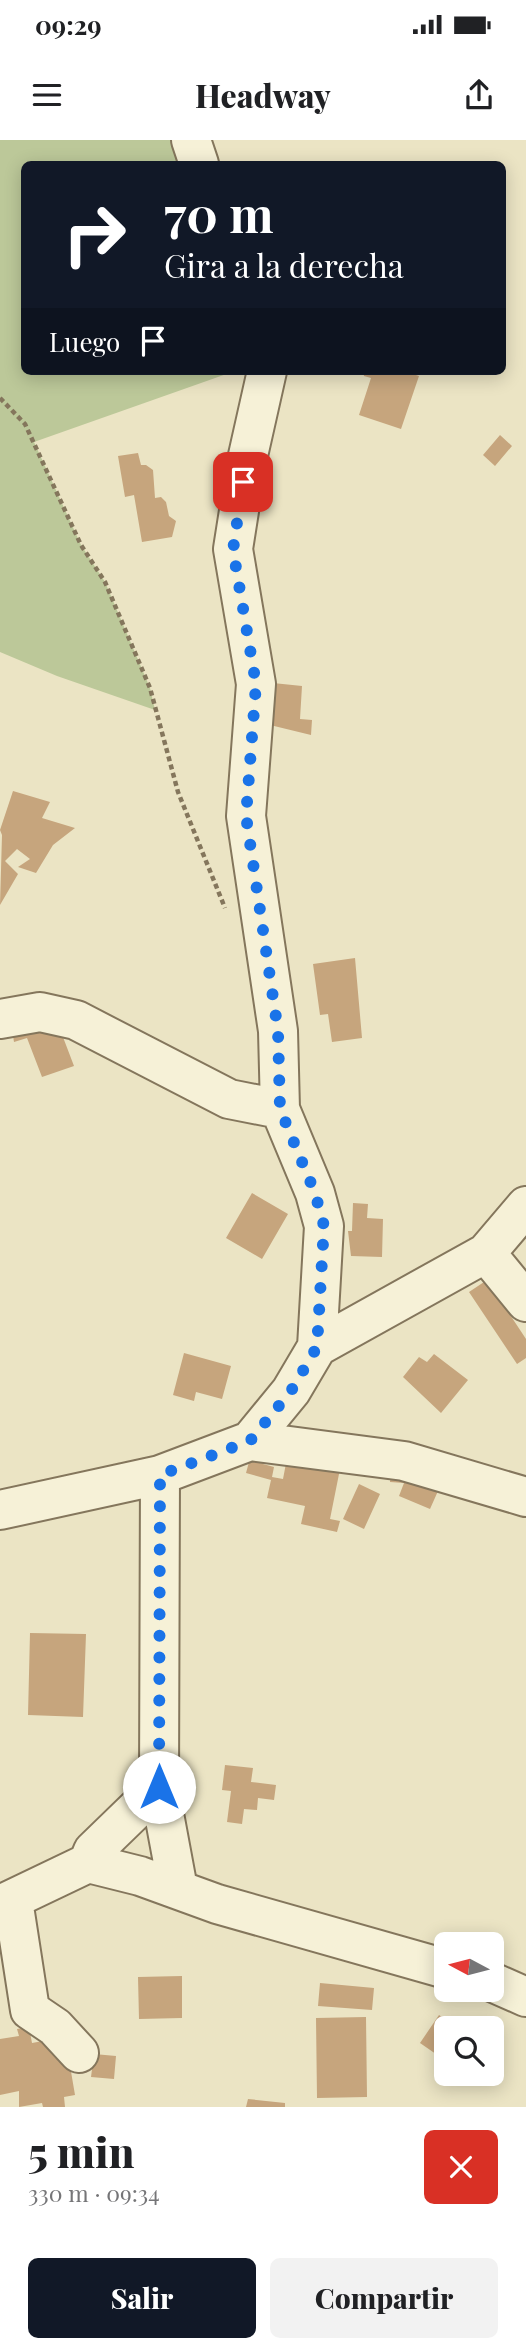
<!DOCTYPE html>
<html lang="es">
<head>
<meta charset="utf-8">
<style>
	:root { --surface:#fff; --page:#f2f2f2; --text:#202124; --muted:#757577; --accent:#111827 }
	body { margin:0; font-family:"Playfair Display",serif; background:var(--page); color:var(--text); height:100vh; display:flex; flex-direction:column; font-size:26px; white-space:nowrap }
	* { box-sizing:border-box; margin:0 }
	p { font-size:23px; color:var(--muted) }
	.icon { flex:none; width:38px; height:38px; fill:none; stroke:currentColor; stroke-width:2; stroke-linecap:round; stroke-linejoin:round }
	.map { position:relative; height:1967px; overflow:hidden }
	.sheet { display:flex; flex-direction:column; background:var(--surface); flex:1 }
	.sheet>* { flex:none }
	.banner { position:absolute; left:21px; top:21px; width:485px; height:214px; border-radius:10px; box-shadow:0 4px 18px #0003; background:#111827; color:#fff; overflow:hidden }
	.needle { width:46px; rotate:277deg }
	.buttons { position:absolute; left:434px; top:1792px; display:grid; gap:14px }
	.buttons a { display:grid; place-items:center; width:70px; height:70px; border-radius:10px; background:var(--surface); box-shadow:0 4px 18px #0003; font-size:35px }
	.pin { position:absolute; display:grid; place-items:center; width:60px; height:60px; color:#fff; margin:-30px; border-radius:14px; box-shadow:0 4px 10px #0006 }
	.me { position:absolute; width:77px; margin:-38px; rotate:0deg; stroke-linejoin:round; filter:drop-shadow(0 0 5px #0008) }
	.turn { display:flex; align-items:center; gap:24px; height:147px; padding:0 28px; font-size:32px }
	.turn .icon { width:91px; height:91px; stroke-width:2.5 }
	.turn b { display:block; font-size:49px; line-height:60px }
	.then { display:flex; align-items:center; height:66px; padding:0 28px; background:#0003; gap:14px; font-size:26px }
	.round { display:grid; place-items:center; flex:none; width:74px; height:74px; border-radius:10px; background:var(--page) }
	.head { display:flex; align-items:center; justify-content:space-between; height:119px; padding:0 28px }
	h1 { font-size:42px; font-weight:800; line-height:52px }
	.cta { display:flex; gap:14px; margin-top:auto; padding:14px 28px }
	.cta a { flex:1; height:80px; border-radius:10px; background:var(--accent); color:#fff; font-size:28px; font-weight:800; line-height:80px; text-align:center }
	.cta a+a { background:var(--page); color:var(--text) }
	.status { display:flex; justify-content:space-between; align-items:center; height:49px; padding:0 35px; background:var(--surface); direction:ltr }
	.status svg { height:19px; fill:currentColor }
	header { display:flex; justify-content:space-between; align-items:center; height:91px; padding:0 28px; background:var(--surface); font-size:32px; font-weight:800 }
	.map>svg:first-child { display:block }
	.green { fill:#bcc899 }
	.building { fill:#c6a57d }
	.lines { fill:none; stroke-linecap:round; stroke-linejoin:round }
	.minor-casing { stroke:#84765c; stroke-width:42 }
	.path { stroke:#84765c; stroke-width:4.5; stroke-dasharray:5 3.5; stroke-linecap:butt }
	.minor { stroke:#f6f1d7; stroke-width:38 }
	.route { stroke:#1a73e8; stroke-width:12; stroke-dasharray:0 21.6 }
</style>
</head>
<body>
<div class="status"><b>09:29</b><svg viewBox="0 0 49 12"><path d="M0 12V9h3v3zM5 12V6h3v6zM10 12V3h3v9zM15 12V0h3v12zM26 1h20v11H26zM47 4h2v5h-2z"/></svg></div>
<header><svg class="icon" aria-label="menu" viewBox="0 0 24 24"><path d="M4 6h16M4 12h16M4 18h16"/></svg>Headway<svg class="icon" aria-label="share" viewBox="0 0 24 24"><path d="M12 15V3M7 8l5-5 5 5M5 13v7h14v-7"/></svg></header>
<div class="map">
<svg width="526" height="1967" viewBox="0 0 526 1967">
	<rect width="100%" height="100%" fill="#ebe4c4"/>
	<path class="green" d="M0 0H191L199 24H24V231H235L34 302 81 405 105 442 150 548 155 570 57 536 0 512Z"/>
	<path class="building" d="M363 231H404L419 236 401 289 359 275 371 238 364 236Z
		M500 295 512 306 495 326 483 315Z
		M138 313 141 325H146L153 330 155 358 161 357 166 362 169 376 176 381 172 397 142 402 134 355 125 357 118 316Z
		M273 543 302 546 300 579 312 580 311 595 270 585Z
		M13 651 50 662 42 678 75 688 53 705 36 733 18 727 30 719 17 709 5 721 18 734 0 765 2 695 0 690Z
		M355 818 362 898 332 902 328 874 320 875 313 824Z
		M58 884 74 926 42 937 27 898 14 902 12 890Z
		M252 1053 288 1074 262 1119 226 1098Z
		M353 1063 368 1064 367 1078 383 1079 382 1117 351 1116 348 1091H352Z
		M487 1140 526 1199V1218L517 1224 469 1152Z
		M184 1213 231 1226 222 1259 196 1252 194 1261 173 1255Z
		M434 1214 468 1240 441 1273 403 1237 419 1217 427 1222Z
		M252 1311 266 1315 263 1324 274 1327 272 1337 283 1339 288 1313 341 1324 330 1379 340 1381 337 1392 301 1384 305 1366 267 1358 271 1340 246 1333Z
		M391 1327 442 1342 430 1369 399 1356 404 1343 390 1342Z
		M359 1344 380 1354 364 1389 343 1379Z
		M30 1493 86 1494 83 1577 28 1575Z
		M225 1625 253 1628 251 1642 276 1645 274 1660 258 1658 257 1670 244 1669 242 1684 227 1682 231 1651 222 1650Z
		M182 1836V1878L139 1879 138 1837Z
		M320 1843 374 1848 372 1870 318 1866Z
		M439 1875 458 1888H446V1921L420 1903Z
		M366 1877 367 1957 317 1958 316 1878Z
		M29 1887 32 1903 54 1899 68 1914 75 1955 64 1957 65 1967H43L42 1963 19 1967V1951L0 1955V1899L19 1896 17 1889Z
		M94 1914 116 1916 114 1939 91 1937Z
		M248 1959 285 1963V1967H246Z"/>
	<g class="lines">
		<g class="minor-casing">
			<path id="minor" d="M191 0 199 24
				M0 879 40 872 76 880 229 959 280 969
				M486 1113 526 1162
				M317 1207 486 1113 526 1066
				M250 1301 404 1321 526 1357
				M0 1370 160 1335
				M88 1723 93 1711 159 1647
				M178 1749 159 1647 160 1335 250 1301 291 1251 317 1207 324 1086 315 1053 280 969 278 891 246 676 256 544 233 409 247 320 267 231
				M13 1760 30 1870 55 1887 79 1913
				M0 1765 88 1723 140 1736 217 1764 446 1829
				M492 1842 526 1857"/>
		</g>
		<path class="path" d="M0 258 25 284 81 405 105 442 150 548 178 652 225 768"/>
		<use href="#minor" class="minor"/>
	</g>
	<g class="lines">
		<path class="route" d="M159 1647 160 1335 250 1301 291 1251 317 1207 324 1086 315 1053 280 969 278 891 246 676 256 544 233 410 243 342"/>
	</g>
</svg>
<div class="buttons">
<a><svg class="needle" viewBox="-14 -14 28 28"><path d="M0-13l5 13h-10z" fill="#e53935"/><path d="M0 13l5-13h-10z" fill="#757577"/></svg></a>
<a><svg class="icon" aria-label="search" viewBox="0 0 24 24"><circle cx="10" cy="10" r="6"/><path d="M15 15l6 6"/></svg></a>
</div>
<div class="pin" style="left:243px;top:342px;background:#d93025"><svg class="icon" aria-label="arrive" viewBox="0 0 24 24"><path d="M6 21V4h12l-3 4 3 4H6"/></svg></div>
<svg class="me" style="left:159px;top:1647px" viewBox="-20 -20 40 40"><circle r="19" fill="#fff"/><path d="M0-13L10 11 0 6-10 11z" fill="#1a73e8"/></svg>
<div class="banner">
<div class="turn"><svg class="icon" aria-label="right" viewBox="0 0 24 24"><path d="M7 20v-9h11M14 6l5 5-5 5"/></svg><div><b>70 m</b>Gira a la derecha</div></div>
<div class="then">Luego<svg class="icon" aria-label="arrive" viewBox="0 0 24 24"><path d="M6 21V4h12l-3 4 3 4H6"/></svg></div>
</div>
</div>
<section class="sheet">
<div class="head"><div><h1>5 min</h1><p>330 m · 09:34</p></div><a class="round" style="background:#d93025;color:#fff"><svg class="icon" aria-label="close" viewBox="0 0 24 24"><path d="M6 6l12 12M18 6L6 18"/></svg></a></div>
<div class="cta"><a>Salir</a><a>Compartir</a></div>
</section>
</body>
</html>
